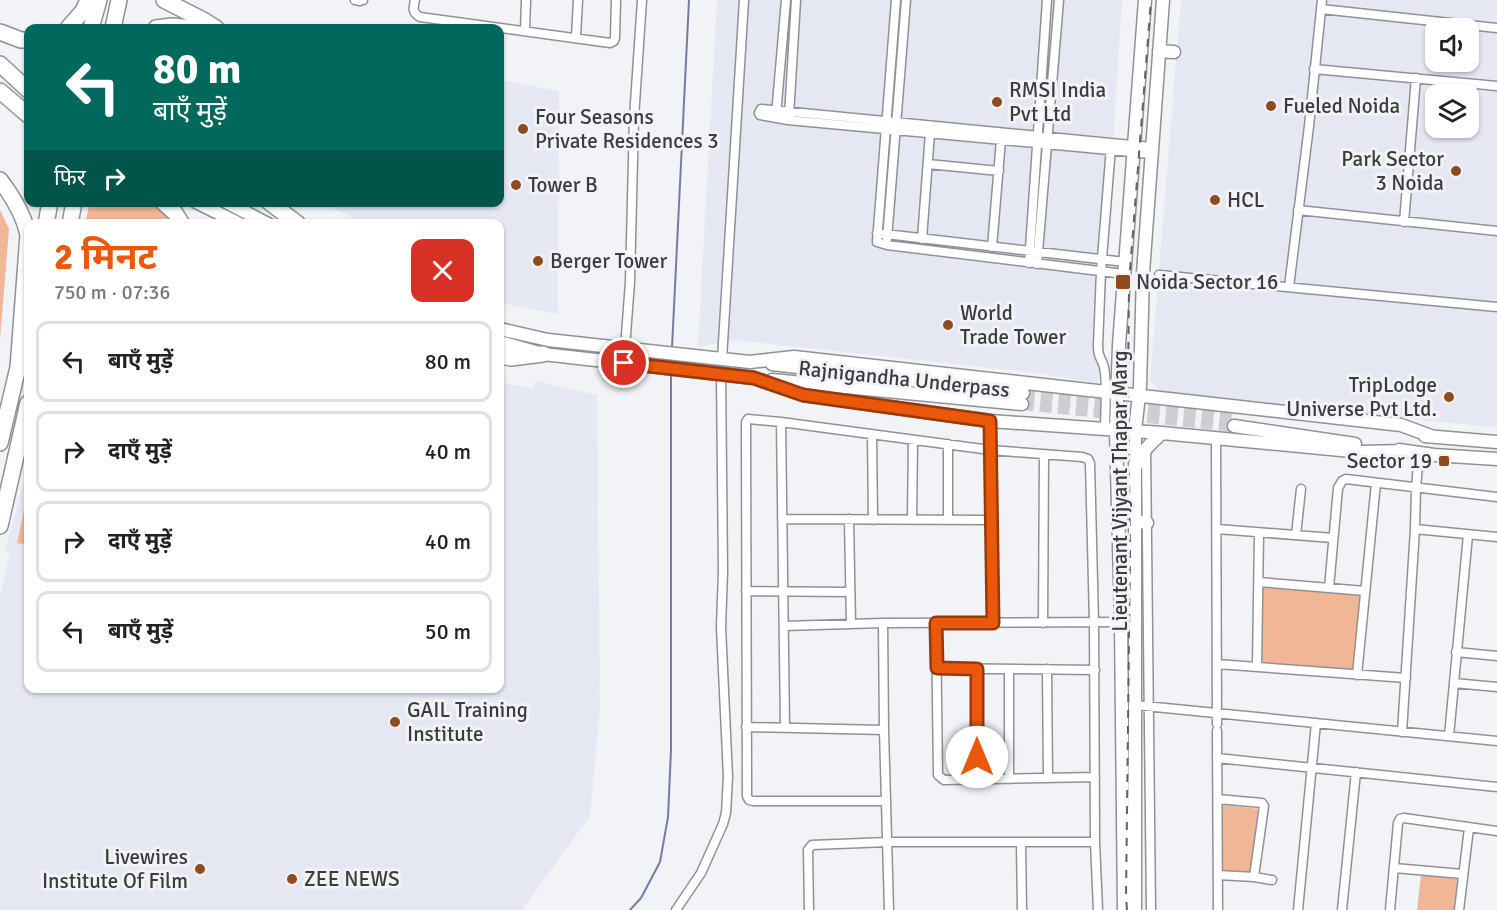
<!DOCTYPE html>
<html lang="hi">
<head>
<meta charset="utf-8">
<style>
	:root { --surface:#fff; --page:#f6f6f6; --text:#222; --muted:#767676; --line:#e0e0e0; --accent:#ea580c }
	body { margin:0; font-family:Signika,"Noto Sans Devanagari",sans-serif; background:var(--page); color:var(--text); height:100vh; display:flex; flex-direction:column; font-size:22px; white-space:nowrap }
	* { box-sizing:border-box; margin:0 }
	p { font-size:20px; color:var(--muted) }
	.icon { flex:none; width:33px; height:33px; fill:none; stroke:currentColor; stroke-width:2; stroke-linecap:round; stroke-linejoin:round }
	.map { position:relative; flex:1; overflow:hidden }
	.sheet { position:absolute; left:24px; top:219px; width:480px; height:474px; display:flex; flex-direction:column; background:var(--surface); border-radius:12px; box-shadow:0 2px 4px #0004 }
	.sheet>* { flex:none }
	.banner { position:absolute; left:24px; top:24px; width:480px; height:183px; border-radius:12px; box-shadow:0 2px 4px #0004; background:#00695c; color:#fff; overflow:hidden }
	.controls { position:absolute; left:1425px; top:18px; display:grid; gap:12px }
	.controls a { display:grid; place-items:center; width:54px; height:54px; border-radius:12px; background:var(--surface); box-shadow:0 2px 4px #0004; font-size:30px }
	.pin { position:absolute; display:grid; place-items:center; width:51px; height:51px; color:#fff; margin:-26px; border:3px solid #fff; border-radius:50%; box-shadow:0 2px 6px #0007 }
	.me { position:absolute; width:66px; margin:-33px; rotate:0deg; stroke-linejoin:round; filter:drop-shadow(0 0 4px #0008) }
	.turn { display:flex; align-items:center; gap:21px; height:126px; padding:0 30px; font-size:27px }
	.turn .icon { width:78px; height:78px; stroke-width:2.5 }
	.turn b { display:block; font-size:42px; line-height:51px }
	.then { display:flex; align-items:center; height:57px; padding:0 30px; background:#0003; gap:12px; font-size:22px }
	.round { display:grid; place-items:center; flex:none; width:63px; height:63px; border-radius:12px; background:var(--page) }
	.overview { display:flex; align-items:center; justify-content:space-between; height:102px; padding:0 30px }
	h1 { font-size:36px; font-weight:700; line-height:45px; color:var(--accent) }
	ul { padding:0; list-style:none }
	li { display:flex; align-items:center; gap:18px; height:81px; margin:0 12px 9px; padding:0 18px; border:3px solid var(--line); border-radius:12px }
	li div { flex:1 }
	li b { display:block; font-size:22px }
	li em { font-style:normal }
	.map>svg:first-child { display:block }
	.built { fill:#e5e7f3; fill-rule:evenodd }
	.green { fill:#f0b695 }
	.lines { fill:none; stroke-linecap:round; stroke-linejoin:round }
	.stream { stroke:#757ba4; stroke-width:2 }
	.secondary-tunnel { stroke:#ceced2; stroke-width:12; stroke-dasharray:12 6; stroke-linecap:butt }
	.street-casing { stroke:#909195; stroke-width:11 }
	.secondary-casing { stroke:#909195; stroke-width:15 }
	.highway-casing { stroke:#909195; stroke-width:18 }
	.street { stroke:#fff; stroke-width:8 }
	.secondary { stroke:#fff; stroke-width:12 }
	.highway { stroke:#fff; stroke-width:15 }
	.rail { stroke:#616163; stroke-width:2; stroke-dasharray:8 8; stroke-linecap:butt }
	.route-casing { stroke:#983908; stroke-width:15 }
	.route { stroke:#ea580c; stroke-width:10 }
	.poi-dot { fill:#8f4b1e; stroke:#f2f3f7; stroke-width:2 }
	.labels { text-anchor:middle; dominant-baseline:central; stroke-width:6; stroke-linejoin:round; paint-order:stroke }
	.poi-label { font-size:21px; fill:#3c3c3e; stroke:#f2f3f7; text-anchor:start }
	.street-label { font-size:21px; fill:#3c3c3e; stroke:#f2f3f7 }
</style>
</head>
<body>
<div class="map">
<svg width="1497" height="910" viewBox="0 0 1497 910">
	<rect width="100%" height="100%" fill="#f2f3f7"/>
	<path class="built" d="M717 0H1122L1098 383 1037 373 735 340 698 347Z
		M1181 0H1497V427L1166 397 1150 381ZM1436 28H1468V62H1436ZM1436 94H1468V128H1436Z
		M500 80 559 91 558 314 500 303V224L361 223 326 203 500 202Z
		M536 381 597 395 600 708 590 816 522 910H0V598L10 552 5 550 28 468V688H500V382L533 389Z"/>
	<path class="green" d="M90 202 151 203 166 212 176 224H85Z
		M0 210 9 229 0 339Z
		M28 491V545L17 543Z
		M1262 585 1361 594 1355 671 1260 663Z
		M1223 805 1260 809 1252 877 1221 874Z
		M1421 875 1458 879 1455 910H1417Z"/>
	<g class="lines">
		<path class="stream" d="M672 348 689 0
			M630 910 641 898 660 862 668 817 671 750V371"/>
		<path class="secondary-tunnel" d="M1023 393 1236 414
			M1022 404 1234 426"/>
		<g class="street-casing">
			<path id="street" d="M355 0 360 1 363 0
				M415 0C413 9 412 12 420 17L610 43 614 41 615 38 616 0
				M896 0 877 242 887 245 1124 274
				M1321 9 1497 28
				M525 31 526 0
				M576 37 578 0
				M1314 69 1497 86
				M776 115 786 0
				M789 116 796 0
				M1152 147 761 109 759 113 760 115 788 120 1152 154
				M928 164 999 171
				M1298 210 1497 231
				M1404 222 1416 78
				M877 233 1125 262
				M887 239 906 0
				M922 239 930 133
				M992 247 1001 140
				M1029 263 1047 0
				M1037 264 1059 0
				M1159 275 1497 307
				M1289 287 1309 126 1322 0
				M625 348 630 282 634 118 642 0
				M722 359 744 0
				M990 421 993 623
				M781 422 785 727
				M1105 429C1105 415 1108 376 1103 364 1100 356 1098 357 1098 346L1101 271 1111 147
				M872 434 873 520
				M1216 438 1217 724
				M1146 449 1151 910
				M782 519 991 520
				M849 519 851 624
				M912 520 913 440
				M948 520V444
				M1217 529 1333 538
				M1415 529 1497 537
				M1296 535 1301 489
				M1259 582 1365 591
				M1329 588 1338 488 1342 481 1346 479 1497 497
				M746 591 850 592
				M883 623 884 730 889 910
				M936 623 938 775 944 780 1095 777
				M1043 623 1044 455
				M784 626 883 623 1121 622
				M1456 652 1497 656
				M1217 664 1406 678
				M1257 667 1259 533
				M937 668 1095 670
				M977 669V779
				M1047 669 1048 778
				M1357 675 1376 483
				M1454 683 1497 687
				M1135 705 1497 741
				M746 727 884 730
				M1217 731 1218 910
				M1402 732 1415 529 1416 488 1419 453
				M1449 736 1468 535
				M1217 758 1497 787
				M1009 779V669
				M1218 799 1262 803 1264 806 1254 877 1218 875
				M885 801H753L749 800 747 796 746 422 748 419 781 422 990 450 1082 457 1088 459 1090 463 1094 622 1095 842 1098 910
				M1021 843 1022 910
				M1394 868 1463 874
				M1254 877 1272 880
				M676 910 701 873 723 824 726 813 728 777 721 627 723 571 721 374
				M809 910 808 850 812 845 888 842H1095
				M1298 910 1316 723
				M1342 910 1356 772
				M1390 910 1398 823 1400 819 1404 818 1497 831
				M1459 910 1469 828"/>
		</g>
		<g class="secondary-casing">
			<path id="secondary" d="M1159 51 1174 52
				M196 202 240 224
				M226 202 268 224
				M500 329 548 340 722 359 750 362 794 357 1401 425 1431 436
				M500 342 543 354 754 378 803 395 990 421 1162 433 1362 452 1405 451
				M772 364 1023 393
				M772 380 1022 404
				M1234 426 1355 444
				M1425 436 1497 442
				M1399 450 1434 455 1497 459
				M1136 466C1141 452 1151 443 1162 433
				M1134 521 1147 523
				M1124 910 1121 622 1116 430 1119 345 1145 0
				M1135 910V431L1140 386 1143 273 1163 0"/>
		</g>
		<g class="highway-casing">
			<path id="highway" d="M164 0 205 21 216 28
				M68 28 83 11 88 0
				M91 28 99 0
				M113 28 119 0
				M156 28 172 26 192 28
				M0 32 21 40H28
				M0 64 28 90
				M0 91 28 115
				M0 180C13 197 24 215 28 235L18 368
				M163 202 175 213 182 224
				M269 202 298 224
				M46 224 50 202
				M70 224 74 202
				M500 356 511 358 543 354
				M0 443 20 359
				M0 526 28 403"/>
		</g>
		<use href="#street" class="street"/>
		<use href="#secondary" class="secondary"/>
		<use href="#highway" class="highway"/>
		<path class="rail" d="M1127 910 1126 897 1130 553 1128 386 1129 283 1151 0"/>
	</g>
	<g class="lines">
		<g class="route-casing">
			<path id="route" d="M624 363 754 378 803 395 990 421 993 623H936L937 668 977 669V757"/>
		</g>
		<use href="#route" class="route"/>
	</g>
	<g class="poi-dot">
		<circle cx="997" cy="102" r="6"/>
		<circle cx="1271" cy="106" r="6"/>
		<circle cx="523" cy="129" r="6"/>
		<circle cx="1456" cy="171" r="6"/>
		<circle cx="516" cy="185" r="6"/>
		<circle cx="1215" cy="200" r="6"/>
		<circle cx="538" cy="261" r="6"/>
		<rect x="1115" y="274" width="16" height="16" rx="3"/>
		<circle cx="948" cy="325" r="6"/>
		<circle cx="1449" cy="397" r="6"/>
		<rect x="1438" y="455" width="12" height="12" rx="3"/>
		<circle cx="395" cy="722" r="6"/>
		<circle cx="200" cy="869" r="6"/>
		<circle cx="292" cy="879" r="6"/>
	</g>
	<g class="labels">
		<g class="poi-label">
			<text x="1009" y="90">RMSI India<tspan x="1009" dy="24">Pvt Ltd</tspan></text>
			<text x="1283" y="106">Fueled Noida</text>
			<text x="535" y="117">Four Seasons<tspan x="535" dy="24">Private Residences 3</tspan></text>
			<text x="1444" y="159" text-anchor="end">Park Sector<tspan x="1444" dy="24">3 Noida</tspan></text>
			<text x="528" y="185">Tower B</text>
			<text x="1227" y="200">HCL</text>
			<text x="550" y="261">Berger Tower</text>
			<text x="1136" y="282">Noida Sector 16</text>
			<text x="960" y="313">World<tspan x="960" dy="24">Trade Tower</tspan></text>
			<text x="1437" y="385" text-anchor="end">TripLodge<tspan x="1437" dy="24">Universe Pvt Ltd.</tspan></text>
			<text x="1432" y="461" text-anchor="end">Sector 19</text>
			<text x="407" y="710">GAIL Training<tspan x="407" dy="24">Institute</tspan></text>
			<text x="188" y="857" text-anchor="end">Livewires<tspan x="188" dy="24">Institute Of Film</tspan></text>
			<text x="304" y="879">ZEE NEWS</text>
		</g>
		<g class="street-label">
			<text transform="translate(904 379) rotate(6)">Rajnigandha Underpass</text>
			<text transform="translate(1120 491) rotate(-90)">Lieutenant Vijyant Thapar Marg</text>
		</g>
	</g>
</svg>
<div class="controls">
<a><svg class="icon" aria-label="sound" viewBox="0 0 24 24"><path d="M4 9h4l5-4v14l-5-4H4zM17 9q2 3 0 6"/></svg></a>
<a><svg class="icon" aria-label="layers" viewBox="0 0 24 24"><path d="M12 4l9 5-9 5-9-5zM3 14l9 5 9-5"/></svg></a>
</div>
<div class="pin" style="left:624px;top:363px;background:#d93025"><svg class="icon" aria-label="arrive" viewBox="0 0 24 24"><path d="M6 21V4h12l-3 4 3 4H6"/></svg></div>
<svg class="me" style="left:977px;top:757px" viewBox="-20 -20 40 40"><circle r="19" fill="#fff"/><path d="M0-13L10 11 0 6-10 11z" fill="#ea580c"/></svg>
<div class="banner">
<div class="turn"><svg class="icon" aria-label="left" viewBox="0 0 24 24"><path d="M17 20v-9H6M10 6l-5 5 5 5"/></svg><div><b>80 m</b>बाएँ मुड़ें</div></div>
<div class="then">फिर<svg class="icon" aria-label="right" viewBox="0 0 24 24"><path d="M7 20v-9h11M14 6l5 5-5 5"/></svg></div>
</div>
<section class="sheet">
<div class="overview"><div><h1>2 मिनट</h1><p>750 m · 07:36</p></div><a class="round" style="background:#d93025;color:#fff"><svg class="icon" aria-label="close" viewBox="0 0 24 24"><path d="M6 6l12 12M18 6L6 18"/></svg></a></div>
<ul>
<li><svg class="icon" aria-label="left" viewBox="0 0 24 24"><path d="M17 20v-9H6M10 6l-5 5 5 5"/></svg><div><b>बाएँ मुड़ें</b></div><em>80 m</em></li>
<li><svg class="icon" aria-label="right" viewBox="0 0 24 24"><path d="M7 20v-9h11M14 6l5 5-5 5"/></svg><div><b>दाएँ मुड़ें</b></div><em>40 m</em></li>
<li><svg class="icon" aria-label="right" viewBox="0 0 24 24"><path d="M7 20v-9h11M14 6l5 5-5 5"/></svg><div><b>दाएँ मुड़ें</b></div><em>40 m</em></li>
<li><svg class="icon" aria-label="left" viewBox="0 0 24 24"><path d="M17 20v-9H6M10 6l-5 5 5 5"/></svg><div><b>बाएँ मुड़ें</b></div><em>50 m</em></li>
</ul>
</section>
</div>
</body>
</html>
